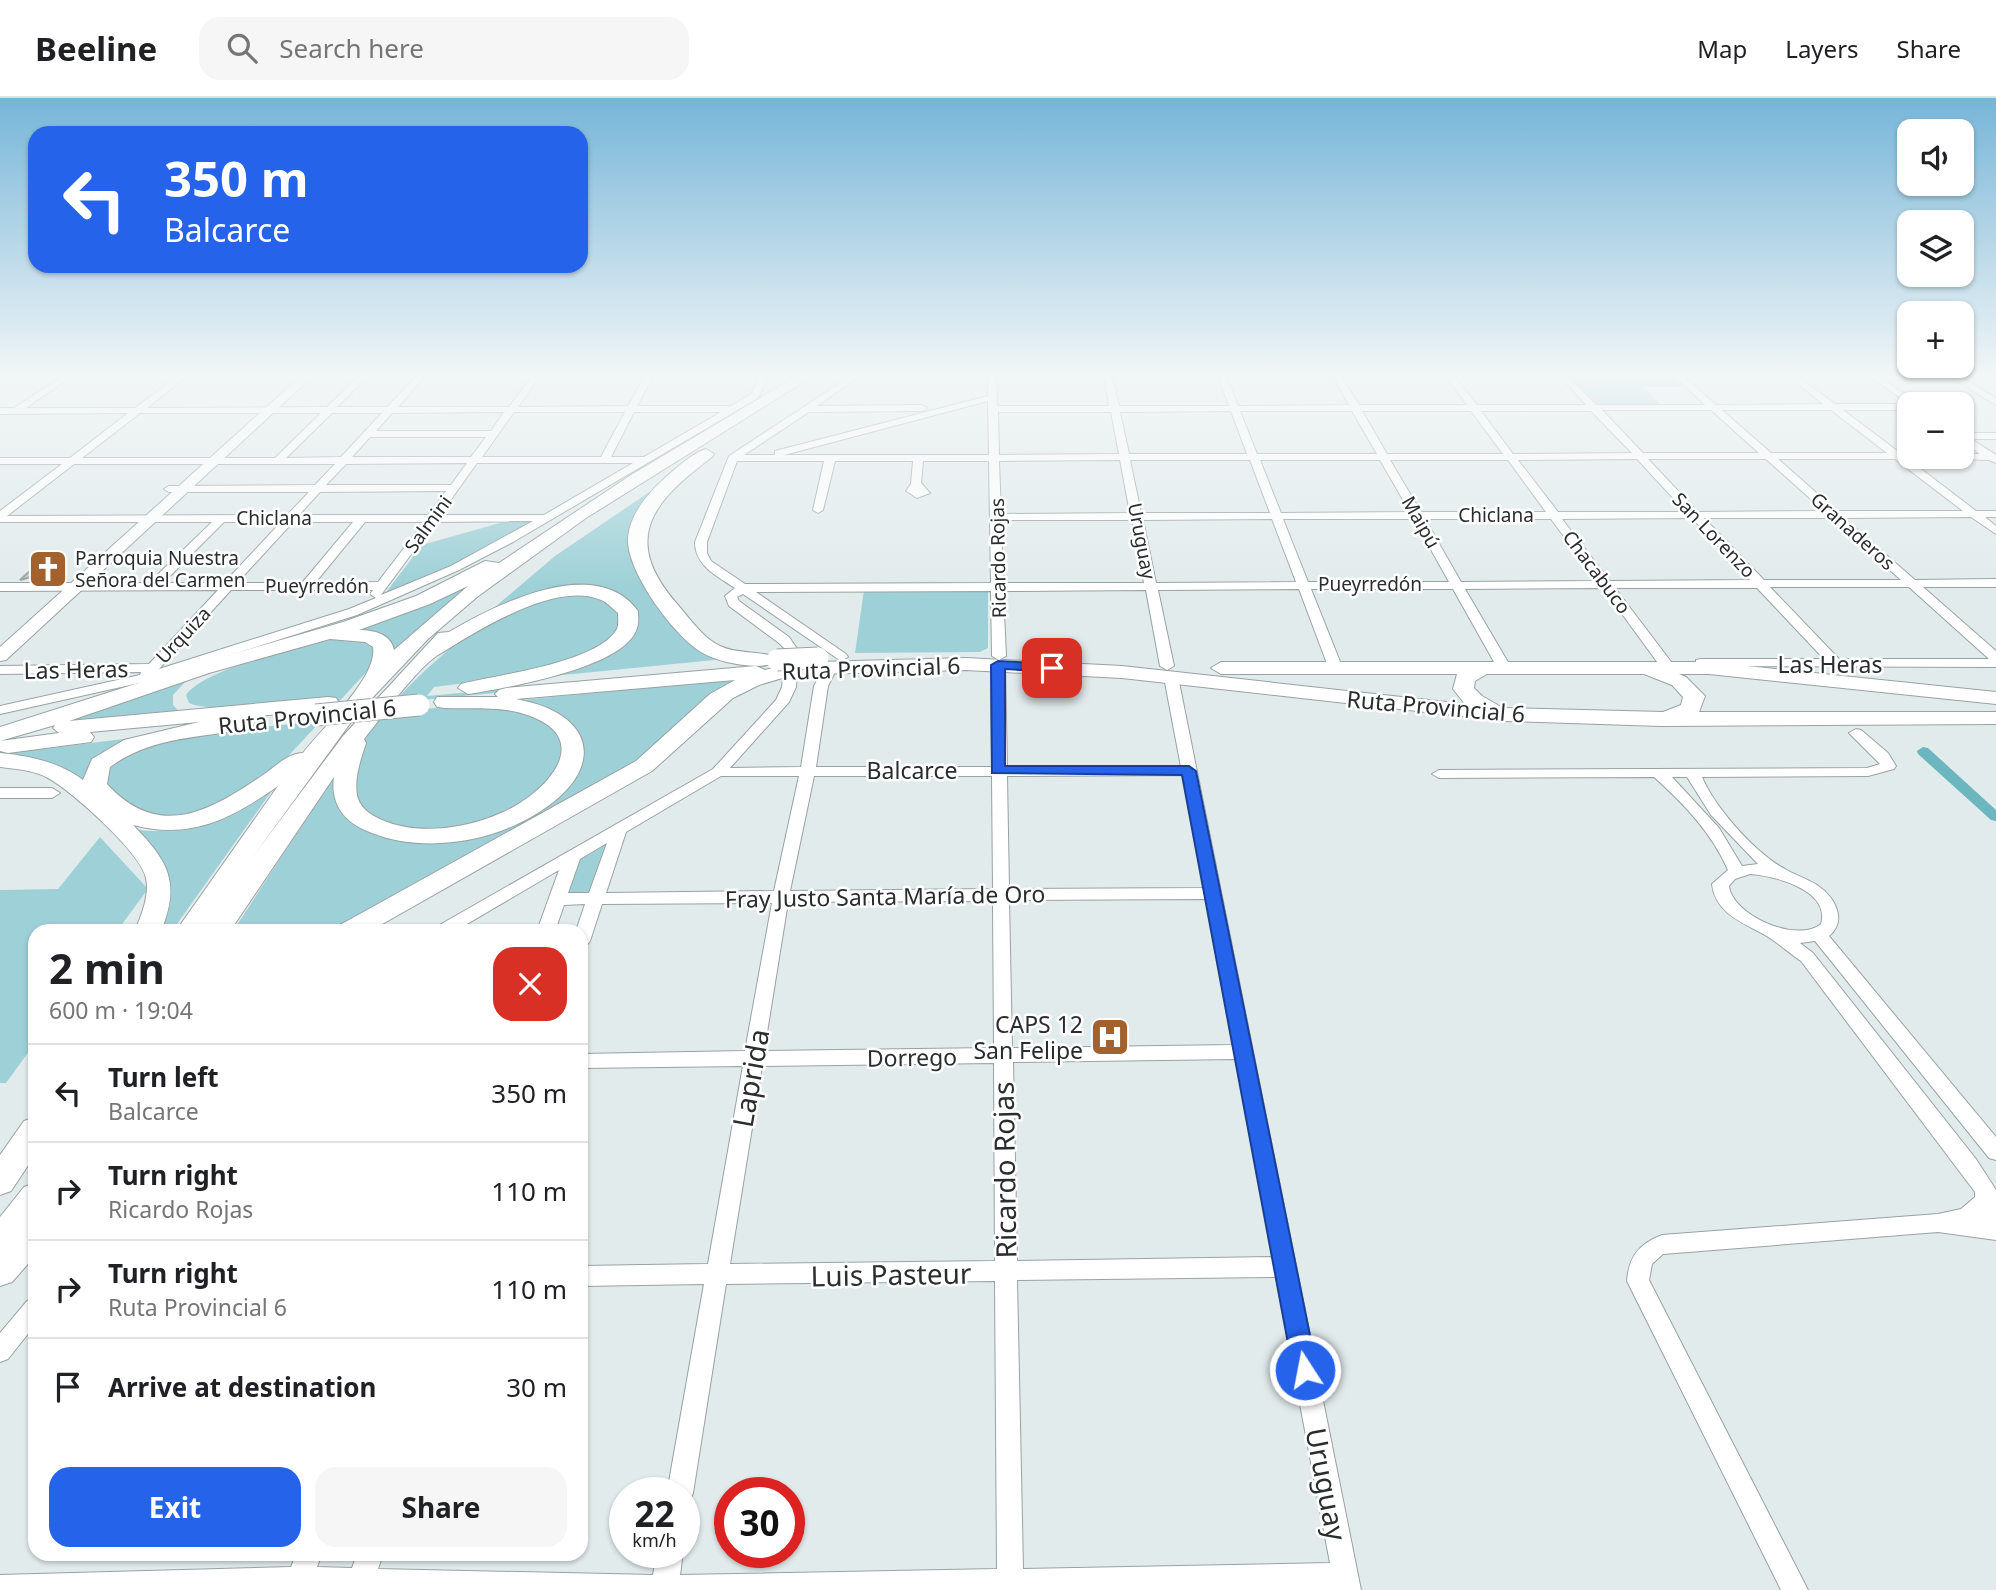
<!DOCTYPE html>
<html lang="en">
<head>
<meta charset="utf-8">
<style>
	:root { --surface:#fff; --page:#f6f6f6; --text:#202124; --muted:#757577; --line:#e0e0e0; --accent:#2563eb }
	body { margin:0; font-family:"Noto Sans",sans-serif; background:var(--page); color:var(--text); height:100vh; display:flex; flex-direction:column; font-size:26px; white-space:nowrap }
	* { box-sizing:border-box; margin:0 }
	p { font-size:23px; color:var(--muted) }
	.icon { flex:none; width:38px; height:38px; fill:none; stroke:currentColor; stroke-width:2; stroke-linecap:round; stroke-linejoin:round }
	.map { position:relative; flex:1; overflow:hidden }
	.panel { position:absolute; left:28px; top:826px; width:560px; height:637px; display:flex; flex-direction:column; background:var(--surface); border-radius:21px; box-shadow:0 2px 5px #0004 }
	.panel>* { flex:none }
	.hud { position:absolute; left:28px; top:28px; width:560px; height:147px; border-radius:21px; box-shadow:0 2px 5px #0004; background:#2563eb; color:#fff; overflow:hidden }
	.tools { position:absolute; left:1897px; top:21px; display:grid; gap:14px }
	.tools a { display:grid; place-items:center; width:77px; height:77px; border-radius:14px; background:var(--surface); box-shadow:0 2px 5px #0004; font-size:35px }
	.speed { position:absolute; left:609px; top:1379px; display:flex; gap:14px; font-size:35px; font-weight:700; text-align:center }
	.speed>* { display:grid; place-content:center; width:91px; height:91px; border-radius:50%; background:var(--surface); box-shadow:0 2px 5px #0004; line-height:1 }
	.speed small { font-size:18px; font-weight:400 }
	.speed .limit { border:10px solid #d22; background:#fff; color:#111 }
	.pin { position:absolute; display:grid; place-items:center; width:60px; height:60px; color:#fff; margin:-30px; border-radius:14px; box-shadow:0 4px 10px #0006 }
	.me { position:absolute; width:77px; margin:-38px; rotate:349deg; stroke-linejoin:round; filter:drop-shadow(0 0 5px #0008) }
	.turn { display:flex; align-items:center; gap:24px; height:147px; padding:0 21px; font-size:32px }
	.turn .icon { width:91px; height:91px; stroke-width:2.5 }
	.turn b { display:block; font-size:49px; line-height:60px }
	.round { display:grid; place-items:center; flex:none; width:74px; height:74px; border-radius:21px; background:var(--page) }
	.head { display:flex; align-items:center; justify-content:space-between; height:119px; padding:0 21px }
	h1 { font-size:42px; font-weight:700; line-height:52px }
	.button { display:flex; gap:14px; margin-top:auto; padding:14px 21px }
	.button a { flex:1; height:80px; border-radius:21px; background:var(--accent); color:#fff; font-size:28px; font-weight:700; line-height:80px; text-align:center }
	.button a+a { background:var(--page); color:var(--text) }
	ul { padding:0; list-style:none }
	li { display:flex; align-items:center; gap:21px; height:98px; padding:0 21px; border-top:2px solid var(--line) }
	li div { flex:1 }
	li b { display:block; font-size:26px }
	li em { font-style:normal }
	header { display:flex; align-items:center; gap:42px; box-sizing:border-box; height:98px; padding:0 35px; background:var(--surface); border-bottom:2px solid var(--line) }
	header strong { font-size:33px }
	nav { display:flex; gap:38px; margin-inline-start:auto; font-size:24px }
	.search { width:490px; height:63px; background:var(--page); display:flex; align-items:center; gap:18px; box-sizing:border-box; padding:0 24px; border-radius:21px; color:var(--muted); font-size:26px }
	.map>svg:first-child { display:block }
	.green { fill:#9ed1d7 }
	.lines { fill:none; stroke-linecap:round; stroke-linejoin:round }
	.canal { fill:#6cb6bf; fill-rule:evenodd }
	.building { fill:#c5ced0; stroke:#9aa3a4; stroke-width:2 }
	.minor-casing { stroke:#99a2a3; stroke-width:2 }
	.major-casing { stroke:#99a2a3; stroke-width:2 }
	.highway-casing { stroke:#99a2a3; stroke-width:2 }
	.minor { fill:#fff; fill-rule:evenodd }
	.major { fill:#fff; fill-rule:evenodd }
	.highway { fill:#fff; fill-rule:evenodd }
	.highway-bridge-casing { stroke:#99a2a3; stroke-width:23; stroke-linecap:butt }
	.highway-bridge { stroke:#fff; stroke-width:21 }
	.route { fill:#2563eb; stroke:#184099; stroke-width:2 }
	.labels { text-anchor:middle; dominant-baseline:central; stroke-width:5; stroke-linejoin:round; paint-order:stroke }
	.far-street-label { font-size:19px; fill:#2a2d2e; stroke:#fff }
	.far-poi-label { font-size:19px; fill:#2a2d2e; stroke:#fff; text-anchor:start }
	.street-label { font-size:23px; fill:#2a2d2e; stroke:#fff }
	.poi-label { font-size:23px; fill:#2a2d2e; stroke:#fff; text-anchor:end }
	.near-street-label { font-size:28px; fill:#2a2d2e; stroke:#fff }
</style>
</head>
<body>
<header>
<strong>Beeline</strong>
<div class="search"><svg class="icon" aria-label="search" viewBox="0 0 24 24"><circle cx="10" cy="10" r="6"/><path d="M15 15l6 6"/></svg>Search here</div>
<nav><a>Map</a><a>Layers</a><a>Share</a></nav>
</header>
<div class="map">
<svg width="1996" height="1492" viewBox="0 0 1996 1492">
	<rect width="100%" height="100%" fill="#e2ebec"/>
	<path class="green" d="M1569 278H1670L1682 289H1643L1661 307 1597 308Z
		M673 378 659 393 635 460 724 561 543 579 603 558 634 511 631 507 585 491 489 514 555 458Z
		M503 424H535L453 469 384 497 422 447Z
		M481 479 393 553 390 549 331 536 187 582 173 597V607L180 614 46 626Z
		M864 492H988V550L980 554 855 555Z
		M586 497 620 511V536L573 563 489 582 434 589 427 598 766 567V569L422 602 415 612C452 609 503 602 539 618 548 623 557 633 565 639L559 679 503 719 443 732H402L358 712C356 702 348 686 350 676 356 630 457 536 498 518 525 505 556 498 586 497Z
		M344 540 365 542 376 549 373 567 279 668 209 713 151 723 101 686 100 674 127 652 210 634 312 624 331 600C297 603 218 617 189 605L186 597C203 571 312 543 344 540Z
		M754 579 669 645 342 833H233L334 678 367 732 386 739 522 721 580 639C568 612 541 616 521 602Z
		M148 638 94 663C102 677 118 716 127 725 158 754 250 695 281 680L172 833H155L166 794 84 689 2 656Z
		M100 739 148 791 117 833H35V945L6 985H0V792L58 791Z
		M610 744 593 794 567 796 579 762Z"/>
	<g class="lines">
		<path class="canal" d="M1923 649 1928 650 1996 712V723L1991 722 1918 656 1917 653Z"/>
	</g>
	<path class="building" d="M41 463H61L64 473 57 477 44 479 42 476 20 482Z"/>
	<g class="lines">
		<g class="minor-casing">
			<path id="minor" d="M63 278H72L26 310H135L178 278H187L147 310 327 309 359 278H368L337 309H387L417 278H425L398 309H509L532 278H540L518 309 628 308 645 278H653L637 308H731L751 296 760 278H768L758 300 513 444 459 472 357 517 148 583 0 616V608L140 577 141 574 0 576V568L149 566 218 492 0 493V485H149L212 424H0V413L62 366H0V360H70L128 315 0 316V310H14ZM504 314 491 333H376L392 315ZM514 314H625L601 359H482ZM634 314H721L644 359H611ZM140 315H321L275 360H82ZM332 315H382L341 359 286 360ZM370 339H486L471 359H352ZM467 365 451 387H326L346 366ZM477 365H633L544 417H440ZM74 366H335L315 387 169 388 164 391 169 394H309L287 417 7 418ZM446 393 428 417H299L320 394ZM533 423 451 468 381 497 435 424ZM224 424H281L224 485H163ZM293 424H353L302 485H237ZM365 424H424L378 484 315 485ZM231 492H373L370 496 376 500 349 511 159 571Z
				M851 278H860L817 308 922 307 927 310 922 313 809 314 744 357H775V353L988 298V278H996L997 308H1109L1104 278H1112L1119 308H1229L1218 278H1226L1238 308 1349 307 1333 278H1341L1359 307H1467L1446 278H1454L1477 307H1586L1560 278H1568L1596 307H1705L1674 278H1683L1716 307 1823 306 1788 278H1797L1835 306H1909L1869 278H1878L1919 306H1909V312H1843L1900 355H1909V359H1914L1908 361 1976 413H1996V419H1985L1996 428V436L1971 419 1844 420 1915 482 1996 481V489H1923L1996 553V569L1696 568V562L1701 561H1824L1757 490H1615L1675 569 1668 573 1663 572 1603 490 1465 491 1512 571 1505 575 1498 571 1453 491H1311L1343 571 1336 575 1329 571 1299 491 1158 492 1174 568 1167 572 1160 568 1146 492 1003 493 1006 558 999 562 992 558 991 493 756 494 846 556 848 559 841 563 743 496 737 499 739 503 789 539 798 552 796 589 789 604 730 670 801 669 814 588 820 577 814 570 821 566 826 567 834 576 828 588 816 669H992L991 567 998 563 1005 567 1007 669H1181L1164 579 1171 575 1178 579 1361 1492H0V1477L291 1469 296 1456H322L317 1469 352 1470 357 1456H383L378 1471 653 1477 657 1454H683L680 1477 997 1471 995 1183 726 1186 693 1395 689 1404 684 1406V1395H667L704 1186 581 1188V1168L708 1166 743 968 581 970V956L745 953 772 805 602 806 590 843 587 847 581 849V833H576L585 806 564 807 555 833H537L559 772 455 833H433L436 829 713 671 776 602 782 589 786 552 779 545 729 508 725 498 735 490C717 478 695 468 695 444L729 358ZM988 303 989 357H784ZM1602 312H1711L1759 355H1643ZM1722 312H1831L1887 355H1771ZM1231 313 1247 356H1129L1120 314ZM1240 313H1352L1377 356H1257ZM1362 313H1471L1503 356H1387ZM1481 313H1591L1632 355 1513 356ZM998 314H1111L1119 356 999 357ZM1637 361 1686 414H1558L1518 362ZM1648 361H1766L1824 413 1698 414ZM1778 361H1895L1963 413H1837ZM1120 362 1130 415 1001 416 999 363ZM1130 362H1250L1270 415H1141ZM1260 362H1380L1410 414 1281 415ZM1390 362H1508L1546 414H1421ZM737 363H824L813 412 818 415 823 412 835 363H913L911 386 906 393 917 400 930 395 921 385 923 363H989L991 485 745 486 711 463 707 455V444ZM1692 420 1750 482 1610 483 1562 421ZM1704 420H1831L1901 482H1764ZM1272 421 1296 484 1156 485 1143 422ZM1283 421H1414L1449 484H1308ZM1425 421H1551L1597 483 1461 484ZM1001 422H1132L1144 485H1003ZM1770 489H1909L1989 561H1839ZM1183 677 1204 790 1009 791 1007 678ZM721 678H799L774 793 606 795 626 734ZM814 678H992L993 791 790 793ZM607 745 589 795H568L580 761ZM1206 801 1233 947 1012 950 1009 802ZM993 803 994 950 764 953 788 804ZM1236 961 1273 1159 1017 1163 1013 964ZM994 965 995 1163 730 1166 762 968ZM1276 1179 1330 1465 1023 1471 1017 1182Z
				M1949 278H1959L1996 300V307Z
				M1962 335H1996V341H1971L1996 357V365L1989 362 1958 361 1957 359H1962V356H1980L1962 343Z
				M1856 631 1861 632 1888 655 1896 668 1894 671 1868 678 1702 679C1715 710 1756 756 1785 771 1802 781 1818 783 1831 800 1840 813 1842 827 1829 838L1996 1039V1062L1989 1060 1815 843 1800 845 1813 855 1976 1061 1996 1092V1142L1938 1134 1663 1156 1652 1166 1649 1182 1808 1492H1781L1627 1183C1629 1158 1639 1146 1662 1137L1938 1116 1961 1111 1975 1099V1094L1801 863C1789 855 1777 844 1765 837 1743 825 1715 815 1712 786L1728 772C1712 735 1684 706 1654 679L1439 680 1432 676 1439 672 1867 670 1880 666 1849 635ZM1672 679H1687L1711 717 1758 766 1742 768 1719 730ZM1750 776C1775 778 1831 792 1821 826 1797 846 1732 817 1729 788L1735 781Z
				M0 690H52L60 695 52 700H0Z
				M35 1200V1227L8 1261 0 1264V1235L27 1203Z"/>
		</g>
		<g class="major-casing">
			<path id="major" d="M301 278H313L6 562 0 563V549Z"/>
		</g>
		<g class="highway-casing">
			<path id="highway" d="M797 278H813L586 420 477 499 428 541 357 616 252 760 343 638 438 535 449 534C495 507 596 455 638 513 638 518 639 525 637 530 626 570 505 590 468 596L458 590 461 586C496 577 598 565 617 531 619 526 618 520 618 515 613 511 607 504 601 502 555 482 476 534 438 557 416 571 382 619 364 641L366 645C361 661 354 679 357 697 360 712 374 719 387 724 422 737 467 730 501 715 546 696 599 639 524 616 500 608 471 611 445 610L437 609 434 604 437 599H498L495 596 499 592 506 590 756 568 765 572 789 566 799 572 796 576 759 587 733 600 652 673 370 833H336L340 827 636 663 710 596 735 582 516 601C599 616 606 674 536 716 489 745 423 755 372 735 346 726 330 708 334 679L230 833H176L278 688C231 721 191 742 133 727 168 763 181 784 161 833H135C141 818 150 797 146 780 141 755 71 692 48 680 33 672 16 671 0 669V655C30 658 59 664 83 682L92 661 124 642 199 624 90 634 94 639 91 644 8 655 0 653V643L59 635 53 630 55 627 0 643V629L195 567 343 524 416 498 485 463 499 465 631 377ZM468 488 394 552C391 536 374 532 359 532L430 506ZM330 541 365 544 373 549C378 579 322 630 303 655 289 655 277 667 266 675 212 712 160 744 107 686L110 669C153 637 202 641 252 629L255 624 250 619 328 611 339 605 336 600 328 599 69 623 209 575Z
				M706 351 714 356 712 359C652 404 620 441 678 507 690 521 703 540 720 548 737 556 756 553 773 558L776 562 773 566C753 571 719 565 701 554 674 538 626 473 628 440 630 415 649 394 667 378 678 369 692 355 706 351Z
				M966 560 1122 568 1465 606 1453 591 1457 576H1221L1211 570 1221 564H1709L1996 594V606L1709 576H1679L1686 579 1705 598 1699 614H1996V626L1661 628 1506 623 1122 580 966 572 816 576 806 570 816 564ZM1487 576H1644L1672 587 1683 599 1681 607 1663 614 1503 610 1482 598 1474 590 1475 583Z
				M35 1019V1057L11 1093 0 1097V1057L24 1023Z
				M35 1085V1158L12 1184 0 1188V1119L24 1089Z"/>
		</g>
		<use href="#minor" class="minor"/>
		<use href="#major" class="major"/>
		<use href="#highway" class="highway"/>
		<g class="highway-bridge-casing">
			<path id="highway-bridge" d="M777 562 818 560
				M316 617 419 607"/>
		</g>
		<use href="#highway-bridge" class="highway-bridge"/>
	</g>
	<linearGradient id="sky" x2="0" y2="1"><stop stop-color="#76b5d8"/><stop offset="0.57" stop-color="#f2f6f6"/><stop offset="1" stop-color="#f2f6f6" stop-opacity="0"/></linearGradient>
	<rect width="1996" height="486" fill="url(#sky)"/>
	<path class="route" d="M998 563 1052 566 1058 570 1052 574 1005 571V668H1189L1196 673 1317 1272 1313 1280 1305 1283 1297 1280 1293 1272 1182 677 992 675 991 567Z"/>
	<defs>
		<g id="church-square" transform="scale(2.0125)"><rect x="-9" y="-9" width="18" height="18" rx="4" fill="#a2612d" stroke="#fff"/><path d="M-1.2-6h2.4v3.5h3.3v2.4h-3.3V6h-2.4V-.1h-3.3v-2.4h3.3Z" fill="#fff"/></g>
		<g id="hospital-square" transform="scale(2.0125)"><rect x="-9" y="-9" width="18" height="18" rx="4" fill="#a2612d" stroke="#fff"/><path d="M-5-5h3v3.5h4V-5h3V5h-3V1.5h-4V5h-3Z" fill="#fff"/></g>
	</defs>
	<g fill-rule="evenodd">
		<use href="#church-square" x="48" y="471"/>
		<use href="#hospital-square" x="1110" y="939"/>
	</g>
	<g class="labels">
		<g class="far-street-label">
			<text x="1496" y="417">Chiclana</text>
			<text x="274" y="420">Chiclana</text>
			<text transform="translate(1421 424) rotate(60)">Maipú</text>
			<text transform="translate(428 426) rotate(-54)">Salmini</text>
			<text transform="translate(1853 433) rotate(42)">Granaderos</text>
			<text transform="translate(1714 437) rotate(46)">San Lorenzo</text>
			<text transform="translate(1142 443) rotate(79)">Uruguay</text>
			<text transform="translate(998 460) rotate(-91)">Ricardo Rojas</text>
			<text transform="translate(1597 474) rotate(53)">Chacabuco</text>
			<text x="1370" y="486">Pueyrredón</text>
			<text x="317" y="488">Pueyrredón</text>
			<text transform="translate(183 537) rotate(-47)">Urquiza</text>
		</g>
		<g class="far-poi-label">
			<text x="75" y="460">Parroquia Nuestra<tspan x="75" dy="22">Señora del Carmen</tspan></text>
		</g>
		<g class="street-label">
			<text x="1830" y="566">Las Heras</text>
			<text transform="translate(871 570) rotate(-2)">Ruta Provincial 6</text>
			<text transform="translate(76 571) rotate(-1)">Las Heras</text>
			<text transform="translate(1436 608) rotate(5)">Ruta Provincial 6</text>
			<text transform="translate(307 618) rotate(-6)">Ruta Provincial 6</text>
			<text x="912" y="672">Balcarce</text>
			<text transform="translate(885 798) rotate(-1)">Fray Justo Santa María de Oro</text>
			<text transform="translate(912 959) rotate(-1)">Dorrego</text>
		</g>
		<g class="poi-label">
			<text x="1083" y="926">CAPS 12<tspan x="1083" dy="26">San Felipe</tspan></text>
		</g>
		<g class="near-street-label">
			<text transform="translate(750 980) rotate(-80)">Laprida</text>
			<text transform="translate(1004 1072) rotate(-91)">Ricardo Rojas</text>
			<text transform="translate(891 1176) rotate(-1)">Luis Pasteur</text>
			<text transform="translate(1327 1386) rotate(79)">Uruguay</text>
		</g>
	</g>
</svg>
<div class="tools">
<a><svg class="icon" aria-label="sound" viewBox="0 0 24 24"><path d="M4 9h4l5-4v14l-5-4H4zM17 9q2 3 0 6"/></svg></a>
<a><svg class="icon" aria-label="layers" viewBox="0 0 24 24"><path d="M12 4l9 5-9 5-9-5zM3 14l9 5 9-5"/></svg></a>
<a>+</a>
<a>−</a>
</div>
<div class="speed"><div>22<small>km/h</small></div><div class="limit">30</div></div>
<div class="pin" style="left:1052px;top:570px;background:#d93025"><svg class="icon" aria-label="arrive" viewBox="0 0 24 24"><path d="M6 21V4h12l-3 4 3 4H6"/></svg></div>
<svg class="me" style="left:1305px;top:1272px" viewBox="-20 -20 40 40"><circle r="17" fill="#2563eb" stroke="#fff" stroke-width="3"/><path d="M0-11L8 9 0 5-8 9z" fill="#fff"/></svg>
<div class="hud">
<div class="turn"><svg class="icon" aria-label="left" viewBox="0 0 24 24"><path d="M17 20v-9H6M10 6l-5 5 5 5"/></svg><div><b>350 m</b>Balcarce</div></div>
</div>
<section class="panel">
<div class="head"><div><h1>2 min</h1><p>600 m · 19:04</p></div><a class="round" style="background:#d93025;color:#fff"><svg class="icon" aria-label="close" viewBox="0 0 24 24"><path d="M6 6l12 12M18 6L6 18"/></svg></a></div>
<ul>
<li><svg class="icon" aria-label="left" viewBox="0 0 24 24"><path d="M17 20v-9H6M10 6l-5 5 5 5"/></svg><div><b>Turn left</b><p>Balcarce</p></div><em>350 m</em></li>
<li><svg class="icon" aria-label="right" viewBox="0 0 24 24"><path d="M7 20v-9h11M14 6l5 5-5 5"/></svg><div><b>Turn right</b><p>Ricardo Rojas</p></div><em>110 m</em></li>
<li><svg class="icon" aria-label="right" viewBox="0 0 24 24"><path d="M7 20v-9h11M14 6l5 5-5 5"/></svg><div><b>Turn right</b><p>Ruta Provincial 6</p></div><em>110 m</em></li>
<li><svg class="icon" aria-label="arrive" viewBox="0 0 24 24"><path d="M6 21V4h12l-3 4 3 4H6"/></svg><div><b>Arrive at destination</b></div><em>30 m</em></li>
</ul>
<div class="button"><a>Exit</a><a>Share</a></div>
</section>
</div>
</body>
</html>
